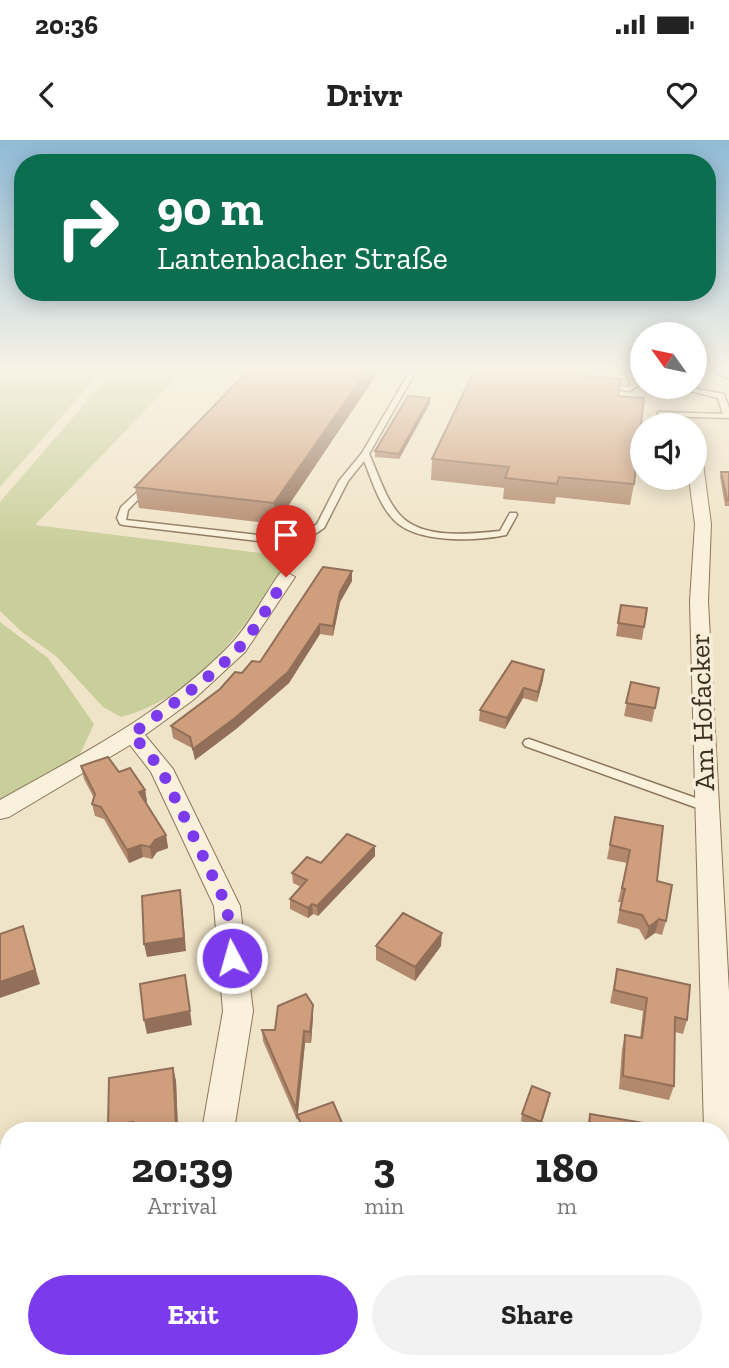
<!DOCTYPE html>
<html lang="en">
<head>
<meta charset="utf-8">
<style>
	:root { --surface:#fff; --page:#f2f2f2; --text:#222; --muted:#767676; --accent:#7c3aed }
	body { margin:0; font-family:"Zilla Slab",serif; background:var(--page); color:var(--text); height:100vh; display:flex; flex-direction:column; font-size:26px; white-space:nowrap }
	* { box-sizing:border-box; margin:0 }
	p { font-size:23px; color:var(--muted) }
	.icon { flex:none; width:38px; height:38px; fill:none; stroke:currentColor; stroke-width:2; stroke-linecap:round; stroke-linejoin:round }
	.map { position:relative; flex:1; overflow:hidden }
	.details { position:absolute; left:0px; top:982px; width:730px; height:247px; display:flex; flex-direction:column; background:var(--surface); border-radius:28px 28px 0 0; box-shadow:0 4px 18px #0003 }
	.details>* { flex:none }
	.guide { position:absolute; left:14px; top:14px; width:702px; height:147px; border-radius:28px; box-shadow:0 4px 18px #0003; background:#0b6e4f; color:#fff; overflow:hidden }
	.needle { width:46px; rotate:303deg }
	.fabs { position:absolute; left:630px; top:182px; display:grid; gap:14px }
	.fabs a { display:grid; place-items:center; width:77px; height:77px; border-radius:50%; background:var(--surface); box-shadow:0 4px 18px #0003; font-size:35px }
	.pin { position:absolute; display:grid; place-items:center; width:60px; height:60px; color:#fff; margin:-72px -30px; border-radius:50% 50% 50% 0; rotate:-45deg; box-shadow:0 0 7px #0007 }
	.pin .icon { rotate:45deg }
	.me { position:absolute; width:77px; margin:-38px; rotate:354deg; stroke-linejoin:round; filter:drop-shadow(0 0 5px #0008) }
	.turn { display:flex; align-items:center; gap:24px; height:147px; padding:0 28px; font-size:32px }
	.turn .icon { width:91px; height:91px; stroke-width:2.5 }
	.turn b { display:block; font-size:49px; line-height:60px }
	.eta { display:flex; justify-content:space-evenly; align-items:center; height:119px; text-align:center }
	.eta b { font-size:42px; font-weight:700; line-height:49px }
	.cta { display:flex; gap:14px; margin-top:auto; padding:14px 28px }
	.cta a { flex:1; height:80px; border-radius:42px; background:var(--accent); color:#fff; font-size:28px; font-weight:700; line-height:80px; text-align:center }
	.cta a+a { background:var(--page); color:var(--text) }
	.status { display:flex; justify-content:space-between; align-items:center; height:49px; padding:0 35px; background:var(--surface); direction:ltr }
	.status svg { height:19px; fill:currentColor }
	header { display:flex; justify-content:space-between; align-items:center; height:91px; padding:0 28px; background:var(--surface); font-size:32px; font-weight:700 }
	.map>svg:first-child { display:block }
	.green { fill:#c9cf9b }
	.lines { fill:none; stroke-linecap:round; stroke-linejoin:round }
	.service-casing { stroke:#8d765c; stroke-width:3 }
	.minor-casing { stroke:#8d765c; stroke-width:2 }
	.secondary-casing { stroke:#6f573f; stroke-width:3 }
	.service { fill:#faf1dc; fill-rule:evenodd }
	.minor { fill:#faf1dc; fill-rule:evenodd }
	.secondary { fill:#faf1dc; fill-rule:evenodd }
	.wall { fill:#b2896c }
	.shaded-wall { fill:#916f58 }
	.building { fill:#cf9f7d; stroke:#916f58; stroke-width:2 }
	.route { stroke:#7c3aed; stroke-width:12; stroke-dasharray:0 21.6 }
	.labels { text-anchor:middle; dominant-baseline:central; stroke-width:7; stroke-linejoin:round; paint-order:stroke }
	.street-label { font-size:28px; fill:#3d2e20; stroke:#f7eed8 }
</style>
</head>
<body>
<div class="status"><b>20:36</b><svg viewBox="0 0 49 12"><path d="M0 12V9h3v3zM5 12V6h3v6zM10 12V3h3v9zM15 12V0h3v12zM26 1h20v11H26zM47 4h2v5h-2z"/></svg></div>
<header><svg class="icon" aria-label="back" viewBox="0 0 24 24"><path d="M15 5l-7 7 7 7"/></svg>Drivr<svg class="icon" aria-label="heart" viewBox="0 0 24 24"><path d="M12 20l-8-8c-3-5 5-10 8-4 3-6 11-1 8 4z"/></svg></header>
<div class="map">
<svg width="729" height="1228" viewBox="0 0 729 1228">
	<rect width="100%" height="100%" fill="#f0e4c8"/>
	<path class="green" d="M0 231H102L0 347Z
		M113 231H183L35 385 293 417C247 481 203 555 121 577L103 567 56 516 22 492 0 471V362Z
		M0 482 48 518 94 584 79 616 0 662Z"/>
	<g class="lines">
		<g class="service-casing">
			<path id="service" d="M410 231H416L369 314C378 333 385 358 399 374 421 400 470 394 500 391L510 373H516L517 375 506 395C476 401 417 404 394 380 379 365 372 340 364 321L348 341 324 388 309 398 276 403 123 385 120 384 117 378 121 367 148 342 152 345 128 370 126 380 276 397 303 394 317 384 339 341 362 313Z
				M593 231H599L604 244 628 247 631 245 625 231H631L639 245 630 251 599 247Z
				M674 247H687L724 254 729 268V278L658 276V272H661L723 274 718 258Z
				M529 599 710 663 711 666 705 670 700 669 525 606 523 603 525 600Z"/>
		</g>
		<g class="minor-casing">
			<path id="minor" d="M695 318 703 323 711 384 708 461 729 852V1002L721 1005V990H704L690 461 695 384 689 338H695Z
				M286 432 295 437 245 512 193 560 145 595 173 629 240 766 253 871 234 990H202L223 871 214 766 151 632 130 605 9 677 0 679V660C80 615 166 572 231 504 251 483 263 457 280 433Z
				M721 1012 729 1015V1157L721 1154Z
				M89 1220H129L126 1228H86Z"/>
		</g>
		<g class="secondary-casing">
			<path id="secondary" d="M718 231H729V238L720 235Z"/>
		</g>
		<use href="#service" class="service"/>
		<use href="#minor" class="minor"/>
		<use href="#secondary" class="secondary"/>
	</g>
	<path class="wall" d="M379 231 276 384 139 368 135 347Z
		M474 231H579L578 235 618 256 634 344 630 365 556 357 555 364 503 359 504 348 431 340 432 319Z
		M430 258V263L399 319 375 317V311Z
		M721 332H729V366H725L720 337Z
		M352 441 340 462 333 496 320 494 289 543 236 589 195 620 192 608 173 598 171 586 242 533 260 522Z
		M621 465 644 487 642 500 616 496Z
		M544 530 543 540 537 562 523 558 505 589 479 581 480 570Z
		M631 542 659 548 652 582 624 576Z
		M81 626 119 632 145 650 147 662 145 663 166 695 168 708 157 712 152 719 143 717 129 723 104 679 95 676 92 664 94 658 84 639Z
		M615 677 657 741 666 781 662 795 655 793 645 800 639 789 617 783 621 762H618L627 723 607 719Z
		M375 706V716L318 776 313 774 308 778 290 769V759L301 747 293 743 292 733Z
		M376 806H441L415 841 376 820Z
		M617 829 687 880 683 894 675 892 674 946 669 960 619 949 622 909 625 895 640 898 643 871 610 863Z
		M313 865V877L311 903H305L298 974 342 990H302L298 978 297 980 263 901 262 890H275Z
		M173 928 176 941 178 990H110L108 986Z
		M549 960 540 989 521 981 522 974Z
		M590 974 662 990H586Z
		M508 1220H536L541 1228H513Z"/>
	<path class="shaded-wall" d="M367 231H379L276 384 274 363Z
		M430 258V263L399 319V314Z
		M352 431V441L340 462 333 496V486L340 452Z
		M320 484V494L289 543 236 589 195 620 193 609Z
		M544 530 543 540 537 562 538 552Z
		M524 548 523 558 505 589 507 578Z
		M145 650 147 662 141 665 139 652Z
		M166 695 168 708 157 712 152 719 150 707 155 700Z
		M141 705 143 717 129 723 127 710Z
		M375 706V716L318 776 317 766Z
		M180 750 182 764 186 811 147 817 144 804Z
		M312 764 313 774 308 778V768Z
		M659 779 655 793 645 800 649 787Z
		M23 786 40 844 0 858V842Z
		M442 793 441 806 415 841V827Z
		M185 835 192 885 147 894 144 880Z
		M313 865V877L311 903 310 892Z
		M304 891 305 903 297 980 296 969Z
		M173 928 176 941 178 990H177L176 985Z
		M342 983V990H312Z
		M44 1220H57L52 1228H39Z
		M238 1220H244L241 1228H235Z"/>
	<path class="building" d="M248 231H367L274 363 135 347Z
		M474 231H577L576 235 621 239 618 256 644 258 634 344 559 337 557 344 505 338 509 327 432 319Z
		M408 256 430 258 399 314 375 311Z
		M721 332H729V360H727Z
		M323 427 352 431 340 452 333 486 320 484 288 532 235 578 193 609 190 597 171 586 220 549 235 532 242 533 252 521 260 522Z
		M621 465 647 468 644 487 618 483Z
		M512 521 544 530 538 552 524 548 507 578 480 570Z
		M631 542 659 548 655 568 626 563Z
		M108 617 119 632 130 628 145 650 139 652 166 695 155 700 150 707 141 705 127 710 101 667 92 664 95 654 81 626Z
		M615 677 663 686 657 741 672 745 666 781 659 779 649 787 642 775 620 770 625 749 622 748 630 710 610 705Z
		M347 694 375 706 317 766 312 764 308 768 290 759 307 740 292 733 307 717 321 723Z
		M180 750 184 798 144 804 142 756Z
		M403 773 442 793 415 827 376 806Z
		M23 786 35 830 0 842V794Z
		M617 829 690 845 687 880 675 877 674 946 623 936 625 895 642 898 647 858 614 850Z
		M185 835 190 871 144 880 140 844Z
		M306 854 313 865 310 892 304 891 296 969 262 890H275L278 866Z
		M173 928 176 985 143 990H134L133 982 108 986 109 938Z
		M532 946 550 953 541 982 522 974Z
		M333 962 342 983 312 990H304L297 975Z
		M590 974 662 986V990H589Z
		M0 1147 9 1151V1220H44L39 1228H0V1223L4 1218 0 1215Z
		M164 1220H238L235 1228H161Z
		M426 1220H427L456 1228H425Z
		M513 1220H536L541 1228H517Z"/>
	<linearGradient id="sky" x2="0" y2="1"><stop stop-color="#8fbad6"/><stop offset="0.57" stop-color="#f8f3e6"/><stop offset="1" stop-color="#f8f3e6" stop-opacity="0"/></linearGradient>
	<rect width="729" height="403" fill="url(#sky)"/>
	<g class="lines">
		<path class="route" d="M232 818 227 766 161 629 132 594C168 567 207 541 238 509 257 488 271 461 286 437"/>
	</g>
	<g class="labels">
		<g class="street-label">
			<text transform="translate(702 572) rotate(-92)">Am Hofacker</text>
		</g>
	</g>
</svg>
<div class="fabs">
<a><svg class="needle" viewBox="-14 -14 28 28"><path d="M0-13l5 13h-10z" fill="#e53935"/><path d="M0 13l5-13h-10z" fill="#767676"/></svg></a>
<a><svg class="icon" aria-label="sound" viewBox="0 0 24 24"><path d="M4 9h4l5-4v14l-5-4H4zM17 9q2 3 0 6"/></svg></a>
</div>
<div class="pin" style="left:286px;top:437px;background:#d93025"><svg class="icon" aria-label="arrive" viewBox="0 0 24 24"><path d="M6 21V4h12l-3 4 3 4H6"/></svg></div>
<svg class="me" style="left:232px;top:818px" viewBox="-20 -20 40 40"><circle r="17" fill="#7c3aed" stroke="#fff" stroke-width="3"/><path d="M0-11L8 9 0 5-8 9z" fill="#fff"/></svg>
<div class="guide">
<div class="turn"><svg class="icon" aria-label="right" viewBox="0 0 24 24"><path d="M7 20v-9h11M14 6l5 5-5 5"/></svg><div><b>90 m</b>Lantenbacher Straße</div></div>
</div>
<section class="details">
<div class="eta">
<div><b>20:39</b><p>Arrival</p></div>
<div><b>3</b><p>min</p></div>
<div><b>180</b><p>m</p></div>
</div>
<div class="cta"><a>Exit</a><a>Share</a></div>
</section>
</div>
</body>
</html>
